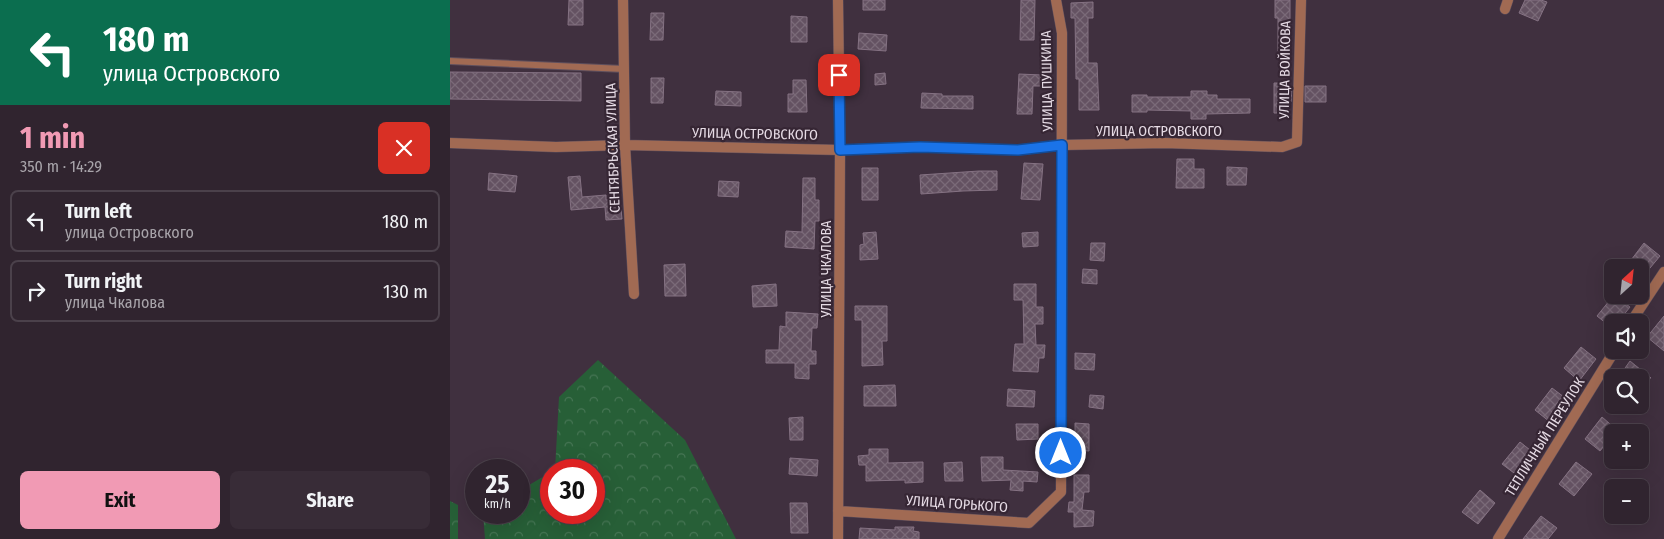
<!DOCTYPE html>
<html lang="en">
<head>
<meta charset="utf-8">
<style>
	:root { --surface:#30242f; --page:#382c37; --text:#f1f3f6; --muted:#a8a4aa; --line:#4b414b; --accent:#f19ab4 }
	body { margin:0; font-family:"Fira Sans Condensed",sans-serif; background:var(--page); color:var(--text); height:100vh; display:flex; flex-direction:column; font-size:19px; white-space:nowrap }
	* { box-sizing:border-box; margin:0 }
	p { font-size:16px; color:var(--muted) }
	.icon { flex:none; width:28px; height:28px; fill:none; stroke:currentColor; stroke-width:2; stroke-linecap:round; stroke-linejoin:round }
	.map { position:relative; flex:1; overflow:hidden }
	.sheet { display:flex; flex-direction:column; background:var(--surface); width:450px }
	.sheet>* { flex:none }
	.top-card { background:#0b6e4f; color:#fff; overflow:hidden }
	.needle { width:32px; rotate:27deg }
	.controls { position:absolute; left:1154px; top:259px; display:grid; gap:10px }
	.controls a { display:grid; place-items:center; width:45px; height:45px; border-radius:8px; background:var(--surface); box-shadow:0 5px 20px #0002,0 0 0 1px var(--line); font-size:25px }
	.speed { position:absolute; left:15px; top:459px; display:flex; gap:10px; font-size:25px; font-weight:700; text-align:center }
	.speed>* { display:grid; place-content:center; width:65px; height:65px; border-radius:50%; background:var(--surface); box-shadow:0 5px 20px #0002,0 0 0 1px var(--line); line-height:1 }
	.speed small { font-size:12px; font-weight:400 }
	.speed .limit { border:8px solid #d22; background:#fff; color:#111 }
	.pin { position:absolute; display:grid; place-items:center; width:42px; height:42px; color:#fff; margin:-21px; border-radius:10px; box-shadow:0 2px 8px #0006 }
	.me { position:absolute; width:55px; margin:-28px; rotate:0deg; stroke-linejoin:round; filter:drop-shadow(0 0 4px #0008) }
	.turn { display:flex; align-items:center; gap:18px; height:105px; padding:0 20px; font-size:22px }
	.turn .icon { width:65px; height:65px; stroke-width:2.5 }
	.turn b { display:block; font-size:35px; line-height:42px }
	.round { display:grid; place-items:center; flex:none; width:52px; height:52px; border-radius:8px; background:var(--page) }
	.summary { display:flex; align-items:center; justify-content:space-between; height:85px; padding:0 20px }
	h1 { font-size:30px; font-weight:700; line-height:38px; color:var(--accent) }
	.button { display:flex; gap:10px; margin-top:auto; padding:10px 20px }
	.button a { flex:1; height:58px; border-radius:8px; background:var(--accent); color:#111; font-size:20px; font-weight:700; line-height:58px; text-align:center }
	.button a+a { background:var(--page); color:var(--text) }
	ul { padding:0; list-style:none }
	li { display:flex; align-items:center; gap:15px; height:62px; margin:0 10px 8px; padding:0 10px; border:2px solid var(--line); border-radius:8px }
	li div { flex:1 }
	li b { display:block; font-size:19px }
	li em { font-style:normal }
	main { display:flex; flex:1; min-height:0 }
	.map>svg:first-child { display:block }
	.forest { fill:url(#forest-crowns) }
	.building { fill:url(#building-cross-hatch); stroke:#857283 }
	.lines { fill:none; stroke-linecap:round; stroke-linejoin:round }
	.lane-casing { stroke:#5e4f5d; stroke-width:8 }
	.street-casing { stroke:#5e4f5d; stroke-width:11 }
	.lane { stroke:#a16a53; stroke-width:6 }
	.street { stroke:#a16a53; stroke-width:10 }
	.route-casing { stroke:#114b97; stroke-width:12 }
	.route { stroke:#1a73e8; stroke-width:9 }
	.labels { text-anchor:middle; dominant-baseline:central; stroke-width:4.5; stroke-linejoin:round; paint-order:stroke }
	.street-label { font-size:14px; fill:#e6dbe5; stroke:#362634 }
</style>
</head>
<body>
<main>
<section class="sheet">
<div class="top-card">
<div class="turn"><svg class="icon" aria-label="left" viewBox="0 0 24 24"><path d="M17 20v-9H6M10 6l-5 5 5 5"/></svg><div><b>180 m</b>улица Островского</div></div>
</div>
<div class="summary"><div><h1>1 min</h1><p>350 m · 14:29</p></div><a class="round" style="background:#d93025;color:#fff"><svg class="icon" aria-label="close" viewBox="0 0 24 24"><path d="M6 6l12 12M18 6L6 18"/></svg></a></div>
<ul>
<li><svg class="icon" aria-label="left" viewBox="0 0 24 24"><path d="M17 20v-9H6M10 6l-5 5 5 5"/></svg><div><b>Turn left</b><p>улица Островского</p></div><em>180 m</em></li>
<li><svg class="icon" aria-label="right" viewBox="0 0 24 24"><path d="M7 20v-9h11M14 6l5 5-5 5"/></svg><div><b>Turn right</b><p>улица Чкалова</p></div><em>130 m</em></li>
</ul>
<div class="button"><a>Exit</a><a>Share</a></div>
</section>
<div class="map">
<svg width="1214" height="539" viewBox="0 0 1214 539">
	<defs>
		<pattern id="forest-crowns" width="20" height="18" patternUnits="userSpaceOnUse" patternTransform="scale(1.25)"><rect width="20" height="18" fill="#275f37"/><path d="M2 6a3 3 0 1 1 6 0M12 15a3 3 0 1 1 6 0" fill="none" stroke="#467554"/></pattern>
		<pattern id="building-cross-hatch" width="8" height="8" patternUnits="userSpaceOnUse" patternTransform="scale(1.25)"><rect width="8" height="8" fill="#645262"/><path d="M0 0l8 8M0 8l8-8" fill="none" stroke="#7a6a78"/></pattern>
	</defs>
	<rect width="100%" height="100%" fill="#40303f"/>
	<path class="forest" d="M148 360 235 440 286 539H35L33 513 69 512V491L101 472V512H144V470H105L109 397Z
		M0 501 8 505V539H0Z"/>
	<path class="building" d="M119 0H133V25H118Z
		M413 0H435V10H413Z
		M571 0H585L584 40H570Z
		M825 0H840V51H828V18H825Z
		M1075 0H1091L1097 2 1088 21 1069 13Z
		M643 2V18H638V63H647L649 110H629V79H626L625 18H621V3Z
		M201 13H214L213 40H200Z
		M341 16 357 17V42H341Z
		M409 33 437 35 436 51 408 49Z
		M0 72 131 73V101L0 99Z
		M435 73 436 84 425 85V74Z
		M569 74 592 75 591 86H583L582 114H567Z
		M201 78H214L213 103H201Z
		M343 80H356L357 112H338V94H343Z
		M824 83H839V87H842L841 102H839V113H824Z
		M855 86H876V102H855Z
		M266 91 291 92V106L265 105Z
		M741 91H757V95H767V99H800V113L756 114V119H741V111L697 110V112H682V95H697V97H741Z
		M472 93 492 94V96H523V109L471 108Z
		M727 159H744V169H754V188H726Z
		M574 163 593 164 590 200 571 199Z
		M777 167 797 168 796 185H777Z
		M412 168H428V200H412Z
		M529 171H547V190L513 191 471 194 470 175Z
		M39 173 67 176 65 192 38 190Z
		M130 176 132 197 156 195V200L170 199 172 219 156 220 155 207 121 210 118 177Z
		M353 178H365V200H369V221H365L364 249 335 247 336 231 352 232Z
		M269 181 289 182 288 197 268 196Z
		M426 232 428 259 410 260V245L414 244 413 233Z
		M588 232V246L573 247 572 233Z
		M641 243H655L654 261 640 260Z
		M1194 243 1210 256 1190 280V268H1175Z
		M235 264 236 296H215L214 265Z
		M633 269 647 270V284L632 283Z
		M326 284 327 306 303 307 302 286Z
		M564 284H586V307H593V324H585L586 345H595L594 358H589L588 372 563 371 565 344H574L573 300H564Z
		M1164 295 1180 307 1168 322H1162V328L1147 316Z
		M405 306H437V341H432L433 365 412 366V320H405Z
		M336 312 368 314 367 328H362L361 351H366V364H359V379L345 378V363H316V350H329L330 326 336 327Z
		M1214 316V351L1197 337Z
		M1131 347 1146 359 1129 381 1114 368Z
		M625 353 645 354 644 370 625 369Z
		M1180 361 1201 378H1168Z
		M445 385 446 406H414V386Z
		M1102 388 1118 400 1100 422 1085 410Z
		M558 389 585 391 584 407 557 406Z
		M640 395 654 396 653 409 639 407Z
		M353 417V440H340L339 418Z
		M1152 417 1167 430 1165 432H1162V436L1150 451 1135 439Z
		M625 423 639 424V451L625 450Z
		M566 424H588V439L567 440Z
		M1070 442 1085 454 1068 476 1052 464Z
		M419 449H438V463L473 462V482L455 483V480L416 481V465H409L408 456 419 455Z
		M531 457H553V470L588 472 587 482 573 481V491L560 490 561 480 532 481Z
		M340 458 368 460 367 476 339 474Z
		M512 462 513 481H495L494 463Z
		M1126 462 1142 474 1124 496 1109 484Z
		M624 475H639V492H634L632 510 644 511 643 526 624 527V512H618L619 502H624Z
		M1030 490 1045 503 1028 524 1012 512Z
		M340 503H357L358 533H341Z
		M1091 516 1107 528 1098 539H1073Z
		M445 527H464L463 531 469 532V539H409L410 528 445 530Z"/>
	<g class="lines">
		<g class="lane-casing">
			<path id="lane" d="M0 61 174 69"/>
		</g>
		<g class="street-casing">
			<path id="street" d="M173 0 175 145 184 294
				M1055 9 1058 0
				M0 143 106 147 175 145 390 150 470 147 568 150 612 145 715 143 832 147 847 142 851 0
				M1181 322 1214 272
				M388 511 579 523 611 492 612 33 606 0
				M388 539 390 150 388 0
				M1048 539 1165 350"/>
		</g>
		<use href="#lane" class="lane"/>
		<use href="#street" class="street"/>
	</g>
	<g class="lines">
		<g class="route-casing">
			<path id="route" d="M389 75 390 150 470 147 568 150 612 145 611 453"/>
		</g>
		<use href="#route" class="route"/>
	</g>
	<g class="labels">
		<g class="street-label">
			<text transform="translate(835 70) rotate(-89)">УЛИЦА ВОЙКОВА</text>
			<text transform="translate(597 81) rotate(-91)">УЛИЦА ПУШКИНА</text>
			<text x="709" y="131">УЛИЦА ОСТРОВСКОГО</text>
			<text transform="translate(305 134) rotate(1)">УЛИЦА ОСТРОВСКОГО</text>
			<text transform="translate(163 148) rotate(-92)">СЕНТЯБРЬСКАЯ УЛИЦА</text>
			<text transform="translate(376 269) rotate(-90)">УЛИЦА ЧКАЛОВА</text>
			<text transform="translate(1095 437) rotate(-58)">ТЕПЛИЧНЫЙ ПЕРЕУЛОК</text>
			<text transform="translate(507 504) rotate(4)">УЛИЦА ГОРЬКОГО</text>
		</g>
	</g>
</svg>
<div class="controls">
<a><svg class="needle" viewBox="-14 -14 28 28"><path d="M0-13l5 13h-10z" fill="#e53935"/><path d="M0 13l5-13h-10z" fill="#a8a4aa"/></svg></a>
<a><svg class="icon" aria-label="sound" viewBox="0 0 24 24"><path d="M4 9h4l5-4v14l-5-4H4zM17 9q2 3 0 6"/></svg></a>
<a><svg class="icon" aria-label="search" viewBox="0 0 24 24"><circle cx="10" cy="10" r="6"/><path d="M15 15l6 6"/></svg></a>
<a>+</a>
<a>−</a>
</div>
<div class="speed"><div>25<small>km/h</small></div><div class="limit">30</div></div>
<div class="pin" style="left:389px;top:75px;background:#d93025"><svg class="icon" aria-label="arrive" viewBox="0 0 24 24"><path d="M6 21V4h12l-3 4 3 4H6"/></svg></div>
<svg class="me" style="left:611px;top:453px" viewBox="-20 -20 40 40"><circle r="17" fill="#1a73e8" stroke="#fff" stroke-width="3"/><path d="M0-11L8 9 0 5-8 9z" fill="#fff"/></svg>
</div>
</main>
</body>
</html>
